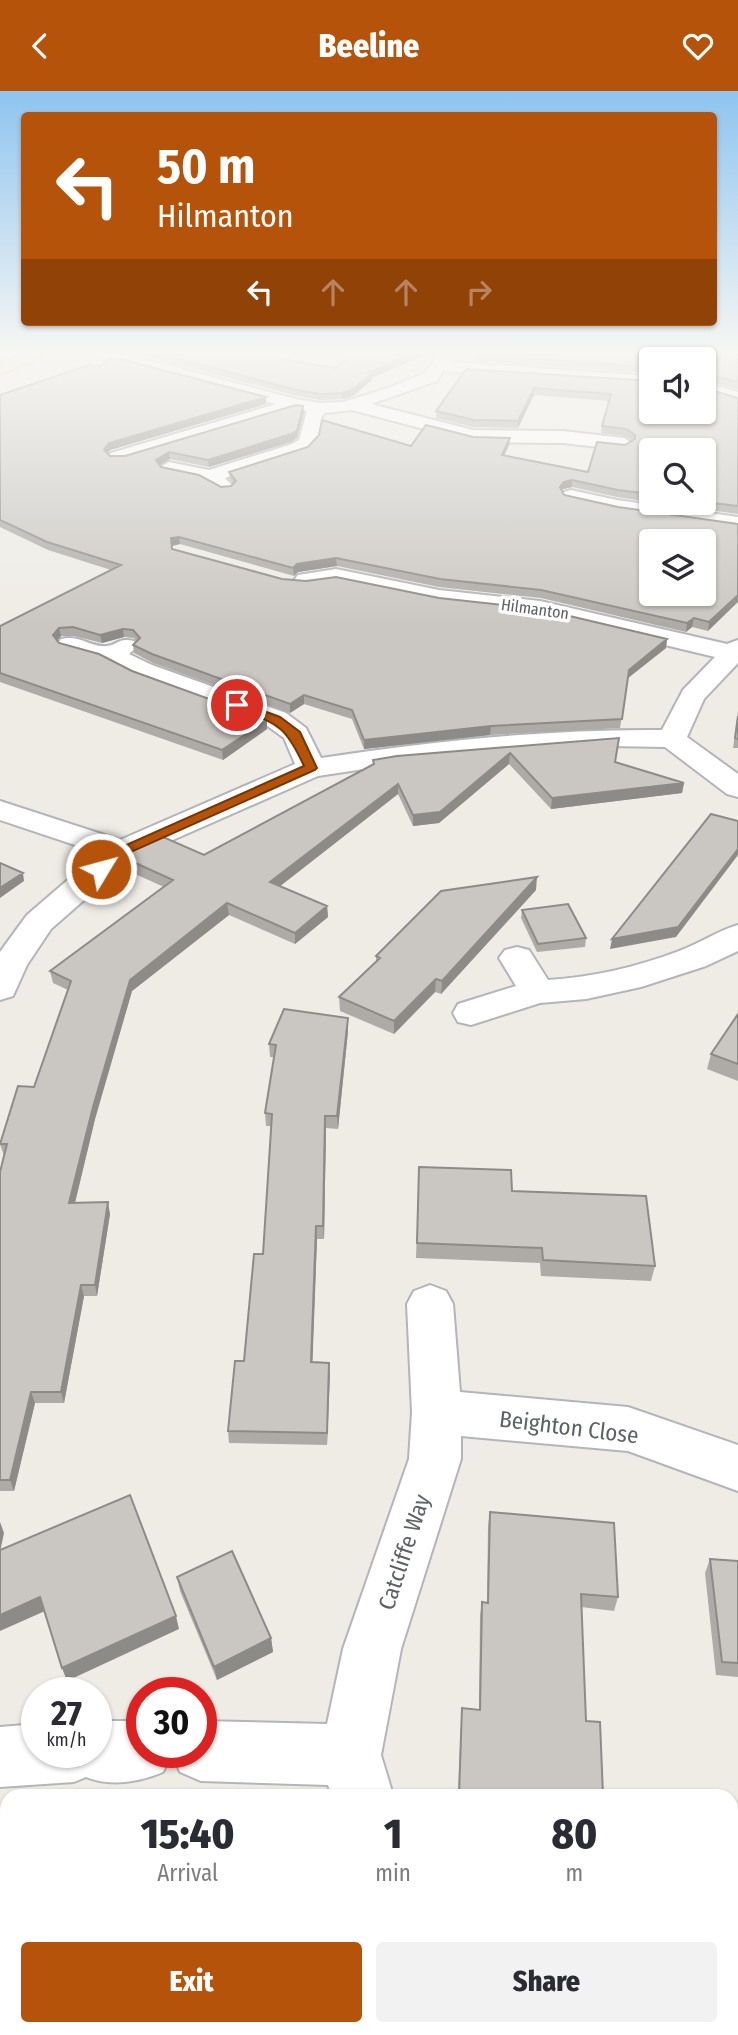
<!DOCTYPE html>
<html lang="en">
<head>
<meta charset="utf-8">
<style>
	:root { --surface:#fff; --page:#f2f2f3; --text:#2b2b33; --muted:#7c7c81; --accent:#b45309 }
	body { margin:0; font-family:"Fira Sans Condensed",sans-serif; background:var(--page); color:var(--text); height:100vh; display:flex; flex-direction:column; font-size:26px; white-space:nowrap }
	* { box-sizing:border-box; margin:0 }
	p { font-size:23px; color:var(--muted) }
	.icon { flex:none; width:38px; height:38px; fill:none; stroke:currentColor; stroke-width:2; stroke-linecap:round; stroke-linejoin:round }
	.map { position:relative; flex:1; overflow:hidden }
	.details { position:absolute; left:0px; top:1698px; width:738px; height:247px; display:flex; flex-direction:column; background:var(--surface); border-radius:21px 21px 0 0; box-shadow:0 2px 5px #0004 }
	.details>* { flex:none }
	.guide { position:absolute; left:21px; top:21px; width:696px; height:214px; border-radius:7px; box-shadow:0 2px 5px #0004; background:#b45309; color:#fff; overflow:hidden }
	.fabs { position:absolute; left:639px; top:256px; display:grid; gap:14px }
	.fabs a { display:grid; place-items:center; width:77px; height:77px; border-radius:7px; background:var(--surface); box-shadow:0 2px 5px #0004; font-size:35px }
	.speed { position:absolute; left:21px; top:1586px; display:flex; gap:14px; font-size:35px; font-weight:700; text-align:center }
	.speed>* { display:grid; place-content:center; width:91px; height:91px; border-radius:50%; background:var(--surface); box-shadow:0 2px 5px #0004; line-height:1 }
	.speed small { font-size:18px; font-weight:400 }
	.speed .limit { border:10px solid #d22; background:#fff; color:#111 }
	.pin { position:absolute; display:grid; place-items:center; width:60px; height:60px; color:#fff; margin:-30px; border:4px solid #fff; border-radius:50%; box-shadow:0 2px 7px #0007 }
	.me { position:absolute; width:77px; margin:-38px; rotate:53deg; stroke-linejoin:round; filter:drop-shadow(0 0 5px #0008) }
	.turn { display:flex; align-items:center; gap:24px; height:147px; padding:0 21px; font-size:32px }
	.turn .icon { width:91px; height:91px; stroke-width:2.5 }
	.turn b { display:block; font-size:49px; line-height:60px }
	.lanes { display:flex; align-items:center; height:66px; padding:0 21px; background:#0003; justify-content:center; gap:35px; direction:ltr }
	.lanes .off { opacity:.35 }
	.eta { display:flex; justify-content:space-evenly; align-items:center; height:119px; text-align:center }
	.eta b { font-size:42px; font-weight:800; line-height:49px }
	.cta { display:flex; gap:14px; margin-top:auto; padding:14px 21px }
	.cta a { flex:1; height:80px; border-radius:7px; background:var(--accent); color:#fff; font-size:28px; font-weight:800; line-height:80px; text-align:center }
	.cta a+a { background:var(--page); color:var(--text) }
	header { display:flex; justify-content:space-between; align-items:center; height:91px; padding:0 21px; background:var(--accent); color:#fff; font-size:32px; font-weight:800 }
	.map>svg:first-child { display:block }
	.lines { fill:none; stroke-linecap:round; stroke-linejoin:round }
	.street-casing { stroke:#b2b5b9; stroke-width:4 }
	.primary-casing { stroke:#ebbc61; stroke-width:4 }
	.street { fill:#fff; fill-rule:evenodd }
	.primary { fill:#fbeaad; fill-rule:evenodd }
	.wall { fill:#aeaba7 }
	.shaded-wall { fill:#8d8b88 }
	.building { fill:#cac7c2; stroke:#8d8b88; stroke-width:2; fill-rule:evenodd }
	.route { fill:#b45309; stroke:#753606; stroke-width:2 }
	.labels { text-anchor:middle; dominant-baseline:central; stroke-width:7; stroke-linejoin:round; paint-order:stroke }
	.far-street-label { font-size:16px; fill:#5d6165; stroke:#fff }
	.near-street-label { font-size:23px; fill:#5d6165; stroke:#fff }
</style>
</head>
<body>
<header><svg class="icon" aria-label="back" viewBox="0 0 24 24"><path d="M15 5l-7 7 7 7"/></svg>Beeline<svg class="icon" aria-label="heart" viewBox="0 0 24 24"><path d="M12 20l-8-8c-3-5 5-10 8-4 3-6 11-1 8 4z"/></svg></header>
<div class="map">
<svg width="738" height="1944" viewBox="0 0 738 1944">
	<rect width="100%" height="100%" fill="#eeece5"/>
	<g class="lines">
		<g class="street-casing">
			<path id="street" d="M85 260H113L296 308 320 312 343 311 388 297 425 282 441 260H457L450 271 651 285V295L443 280 437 290 371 313 473 339 563 340 624 347 633 353 624 359 563 352 473 351 352 319 325 322 322 325 317 351 306 361 225 387 234 396 231 400C216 404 213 393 201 389 189 385 175 384 162 381L159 377 169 371 209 379 292 353 299 349 307 320 296 318 125 370H111L108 366 111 362 276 313 87 263Z
				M704 291 738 301V312L704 301Z
				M571 399 617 409 738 426V438L617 421 564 409 561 405 564 401Z
				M336 478 439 499 540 510 727 553 738 549V572L704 608 687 646 738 683V706L727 703 665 656 608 655 510 663 397 673 318 685 132 767 51 838 27 874 13 905 0 909V861L27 824 99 762 0 729V710L120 749 295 673 284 647 266 634 134 586 101 569 61 558 57 553 61 548C79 543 92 557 107 555 118 554 118 546 134 550L138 555 129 563 152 574 286 622 306 637 321 667C433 650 548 638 662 639L683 599 715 566 540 524 439 513 336 492 306 496 298 494 294 489 298 484Z
				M738 834V860L706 875 641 896 586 908 540 912 471 934 458 931 453 922 458 913 516 895 499 867 505 859 517 856 529 859 548 889C593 886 637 876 679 860 699 853 717 840 738 834Z
				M430 1194 446 1200 453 1213 460 1301 628 1316 738 1354V1400L628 1360 461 1345V1368L401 1558 381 1664 393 1704H331L328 1694 201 1690 180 1681 172 1662 163 1681C140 1691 110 1696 86 1686L74 1691 0 1696V1636L37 1633V1661H96V1630H142V1661H201V1630L327 1633 343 1558 409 1368 412 1321 407 1213 414 1200Z
				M394 1937H464L466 1944H396Z"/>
		</g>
		<g class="primary-casing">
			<path id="primary" d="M34 260H59L0 283V273Z"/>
		</g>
		<use href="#street" class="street"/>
		<use href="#primary" class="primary"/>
	</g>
	<path class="wall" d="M127 260H236L335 277 372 287V289L353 305 343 308 320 309 297 305Z
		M738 260V298L704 289V297L738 307V423L652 411H704V359H651V411L617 406 572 396 563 398 562 400 564 404 618 416 738 433 708 540 692 536 686 541 541 507 439 496 337 475 298 481 294 485 180 453 172 455V458L282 488 439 507 667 548 666 557 628 587 620 637 490 644 364 658 352 628 304 613 290 622 153 572 134 562 133 554 136 550 134 547 124 546 102 552 74 545H61L57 550 59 552 132 580 267 629V638L223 669 0 591V535L111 479 48 459 0 436V304L266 306V313L110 359 108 363 110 365H125L303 315 304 322 297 347 291 351 209 376 170 368 160 375 161 376 221 396 231 395 233 393 230 388 229 381 473 346 510 347 509 354 504 364 588 381 633 350 625 345 601 342 602 335 609 310 534 304 518 337 473 336 436 327V320L466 278 651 290 704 320 651 268V282L476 270V264Z
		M738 620V657H733Z
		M619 647 615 671 684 692 682 702 551 718 509 673 439 732 413 735 398 703 280 795 327 815 328 826 295 853 229 824 132 900 95 1028 75 1112 110 1123 97 1205H84L64 1312H35L14 1400H0V1081L4 1065 0 1053 34 996 68 899 53 892 50 880 164 796 124 778 122 766 204 764 373 674V669Z
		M536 799 441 903 435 901 394 943 340 920 339 906 376 871V865Z
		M522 819 586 847 585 856 537 861 521 827Z
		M738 923V990L707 978 711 963Z
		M348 927V940L338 1038 326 1037 324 1148H317L312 1272H329L327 1354 229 1352 228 1340 244 1270 263 1163 271 1035H266L265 1022 274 966H270L269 953Z
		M419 1076 512 1100 655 1175 651 1190 541 1185 540 1172 416 1167Z
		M490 1421 618 1506 614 1520 581 1516 586 1630 603 1704H458L461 1630 462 1617 479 1619 480 1525 482 1511H487L488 1435Z
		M710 1468 738 1470V1586L716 1584 705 1482Z
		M177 1486 271 1547 273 1561 217 1589 180 1500Z
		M581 1937H732L738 1944H581Z"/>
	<path class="shaded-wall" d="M419 260H434L372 287V289L353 305 343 308 342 302 368 282Z
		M534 297V304L518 337V330Z
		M266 306V313L110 359 105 366 104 359 109 352Z
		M303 315 304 322 297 347 291 351 209 376 208 369Z
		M510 347 509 354 501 371 502 364Z
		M169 361 170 368 156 376V369Z
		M572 389V396L563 398 559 403 560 396 564 391Z
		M179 446 180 453 172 455 171 447Z
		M336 467 337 475 298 481 294 485 293 477 297 473Z
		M738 504V511L708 540 709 531Z
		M694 527 692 536 686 541 687 532Z
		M59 537 61 545 54 553 53 544Z
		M123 538 124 546 102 552 100 544Z
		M667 548 666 557 628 587 629 579Z
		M304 604V613L290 622V613Z
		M267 629V638L223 669 222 659Z
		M491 635 490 644 364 658V649Z
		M510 662 509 673 439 732 413 735V724Z
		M684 692 682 702 551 718 552 707Z
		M398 693V703L270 803V791Z
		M738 758V764L676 846 610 858 612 848Z
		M23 782 24 790 0 807V797Z
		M537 786 536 799 441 903 442 890Z
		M227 812 229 824 132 900 95 1028 72 1124 69 1112 93 1016 130 889Z
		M327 815 328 826 295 853V842Z
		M436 888 435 901 394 943V930Z
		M348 927V940L338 1038 337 1025Z
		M325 1025 326 1037 324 1148 323 1135Z
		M108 1111 110 1123 97 1205 95 1194Z
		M316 1135 317 1148 312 1284 311 1271Z
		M81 1194 84 1205 64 1312 61 1301Z
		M329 1272 330 1284 327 1354V1342Z
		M31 1301 35 1312 14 1400 10 1389Z
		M0 1431 4 1442 0 1461Z
		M40 1506 45 1520 0 1540V1524Z
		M176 1525 179 1538 67 1590 62 1577Z
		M271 1547 273 1561 217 1589 214 1576Z"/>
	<path class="building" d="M149 260H236L335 277 356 260H419L368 282 372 283 353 298 342 302 320 303 296 299Z
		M479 260H738V291L704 282V268H651V276L476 264Z
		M112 266 266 306 109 352 104 359 110 365H125L296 314 303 315 297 340 291 343 208 369 169 361 156 369 161 376 199 384 221 396 231 395 236 390 229 381 308 356 319 344 322 329 411 355 426 334 473 346 510 347 502 364 588 381 597 351 625 354 635 348V344L626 338 602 335 611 303 534 297 518 330 474 329 436 320 466 278 651 290V320H704V283V297L738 307V415L704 411V359H651V403L618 399 572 389 564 391 560 396 564 404 618 416 738 433V504L709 531 694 527 687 532 541 499 440 488 336 467 297 473 293 477 179 446 171 447 172 458 282 488 306 490 336 486 439 507 540 518 667 548 629 579 622 628 491 635 364 649 352 619 304 604 290 613 152 563 133 554 140 547 133 539 123 538 100 544 73 536 59 537 53 544 59 552 99 563 132 580 267 629 222 659 0 582V535L121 474 47 451 0 429V304L89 274 99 276ZM651 450H704V502H651Z
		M738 625V648L735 647Z
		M619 647 615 671 684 692 552 707 510 662 440 721 413 724 398 693 270 791 327 815 295 842 227 812 130 889 93 1016 69 1112 108 1111 95 1194H81L61 1301H31L10 1389H0V1081L7 1053H0L18 995 34 996 71 890 50 880 173 789 122 766 132 758 161 745 204 764 374 673 373 669 397 665Z
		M711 723 738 730V758L678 836 612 848Z
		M0 772 23 782 0 797Z
		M537 786 442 890 436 888 394 930 339 906 380 867 376 865 441 800Z
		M568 813 586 847 538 853 522 819Z
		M284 918 348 927 337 1025H325L323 1135H316L311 1271 329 1272 327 1342 228 1340 235 1270H244L254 1163H263L272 1023 265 1022 276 954 269 953Z
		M738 923V973L711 963Z
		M419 1076 511 1079 512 1100 646 1105 655 1175 543 1169 542 1157 417 1152Z
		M130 1404 176 1525 62 1577 40 1506 0 1524V1459Z
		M490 1421 614 1432 618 1506 581 1503 586 1630 600 1631 603 1704H459L462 1617 480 1619 482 1511 488 1512Z
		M232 1460 271 1547 214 1576 177 1486Z
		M710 1468 738 1470V1572L722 1571Z
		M732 1930H738V1944H585V1937H732Z
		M160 1937H300V1944H159Z"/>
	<linearGradient id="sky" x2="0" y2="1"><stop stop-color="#8ec4f0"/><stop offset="0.49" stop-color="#f7f6f3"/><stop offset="1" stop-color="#f7f6f3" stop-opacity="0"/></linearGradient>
	<rect width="738" height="533" fill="url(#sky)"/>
	<path class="route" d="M237 610 280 626 300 641 317 677 315 679 126 763 106 781H96V775L117 758 304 675C284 631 276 633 233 616V611Z"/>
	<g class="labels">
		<g class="far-street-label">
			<text transform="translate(535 518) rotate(8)">Hilmanton</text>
		</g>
		<g class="near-street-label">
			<text transform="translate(569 1336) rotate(7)">Beighton Close</text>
			<text transform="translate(404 1461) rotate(-72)">Catcliffe Way</text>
		</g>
	</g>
</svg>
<div class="fabs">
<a><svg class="icon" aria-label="sound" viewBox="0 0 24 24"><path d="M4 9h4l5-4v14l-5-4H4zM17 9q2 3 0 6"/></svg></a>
<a><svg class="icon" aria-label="search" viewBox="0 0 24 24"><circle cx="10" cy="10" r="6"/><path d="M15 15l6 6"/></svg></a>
<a><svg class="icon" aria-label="layers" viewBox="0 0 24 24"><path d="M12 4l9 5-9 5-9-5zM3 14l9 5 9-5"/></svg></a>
</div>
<div class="speed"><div>27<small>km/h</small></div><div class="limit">30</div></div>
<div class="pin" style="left:237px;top:614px;background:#d93025"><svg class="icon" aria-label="arrive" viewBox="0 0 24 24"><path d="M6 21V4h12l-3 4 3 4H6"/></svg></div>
<svg class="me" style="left:101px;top:778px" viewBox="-20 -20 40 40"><circle r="17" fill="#b45309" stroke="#fff" stroke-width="3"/><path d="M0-11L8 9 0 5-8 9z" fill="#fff"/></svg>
<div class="guide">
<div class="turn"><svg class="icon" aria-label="left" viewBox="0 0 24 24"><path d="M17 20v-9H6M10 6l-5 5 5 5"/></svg><div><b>50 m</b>Hilmanton</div></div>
<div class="lanes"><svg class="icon" aria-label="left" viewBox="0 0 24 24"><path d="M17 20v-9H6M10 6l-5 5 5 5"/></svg><svg class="icon off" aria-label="ahead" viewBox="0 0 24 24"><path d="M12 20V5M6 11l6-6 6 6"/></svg><svg class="icon off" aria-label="ahead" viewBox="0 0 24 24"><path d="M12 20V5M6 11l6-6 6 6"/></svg><svg class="icon off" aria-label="right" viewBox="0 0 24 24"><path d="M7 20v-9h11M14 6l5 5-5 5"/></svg></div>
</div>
<section class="details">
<div class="eta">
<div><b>15:40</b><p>Arrival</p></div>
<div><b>1</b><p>min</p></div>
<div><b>80</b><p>m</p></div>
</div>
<div class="cta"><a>Exit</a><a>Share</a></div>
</section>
</div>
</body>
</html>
